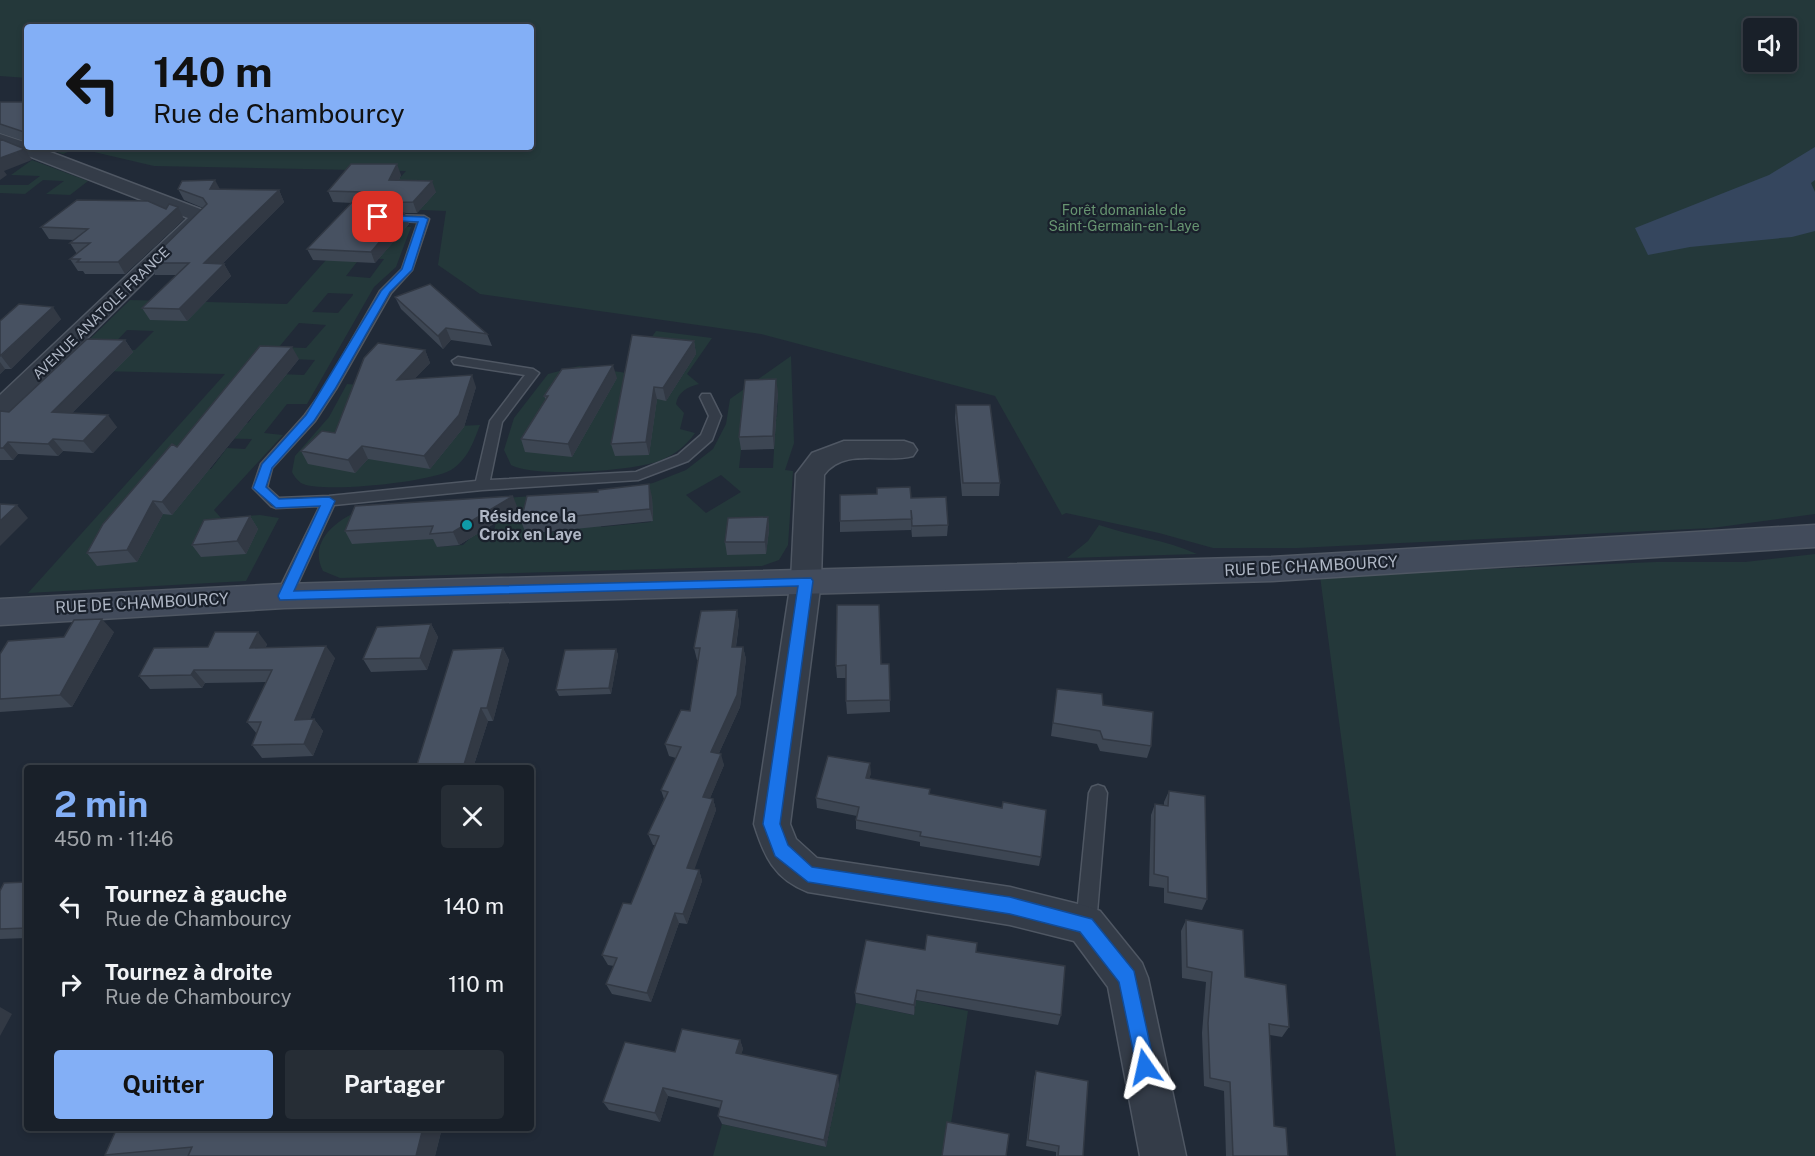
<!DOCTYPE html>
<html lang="fr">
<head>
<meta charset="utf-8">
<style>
	:root { --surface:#192029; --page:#262d35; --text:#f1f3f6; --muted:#9fa3a8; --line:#373e46; --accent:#83aff6 }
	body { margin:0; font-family:"Public Sans",sans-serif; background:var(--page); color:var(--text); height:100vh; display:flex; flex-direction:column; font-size:22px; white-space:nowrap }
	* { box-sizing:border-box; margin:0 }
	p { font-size:20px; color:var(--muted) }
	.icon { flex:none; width:33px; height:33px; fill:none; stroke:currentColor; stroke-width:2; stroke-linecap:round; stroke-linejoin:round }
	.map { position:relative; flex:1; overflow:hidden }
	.details { position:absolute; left:24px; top:765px; width:510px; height:366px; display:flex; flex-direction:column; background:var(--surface); border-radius:6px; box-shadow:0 3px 9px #0003,0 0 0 2px var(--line) }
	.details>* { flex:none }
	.banner { position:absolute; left:24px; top:24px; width:510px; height:126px; border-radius:6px; box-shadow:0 3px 9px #0003,0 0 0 2px var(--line); background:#83aff6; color:#111; overflow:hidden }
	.buttons { position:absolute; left:1743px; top:18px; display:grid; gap:12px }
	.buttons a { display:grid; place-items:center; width:54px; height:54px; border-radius:6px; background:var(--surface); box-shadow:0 3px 9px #0003,0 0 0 2px var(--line); font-size:30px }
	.pin { position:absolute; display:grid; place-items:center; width:51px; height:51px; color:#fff; margin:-26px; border-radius:12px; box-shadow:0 3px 9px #0006 }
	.me { position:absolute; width:66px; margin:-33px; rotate:349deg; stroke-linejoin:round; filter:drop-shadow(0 0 4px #0008) }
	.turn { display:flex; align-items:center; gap:21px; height:126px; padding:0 30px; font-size:27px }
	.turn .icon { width:78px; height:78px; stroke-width:2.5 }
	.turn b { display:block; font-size:42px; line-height:51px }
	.round { display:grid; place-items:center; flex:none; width:63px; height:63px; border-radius:6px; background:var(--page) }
	.headline { display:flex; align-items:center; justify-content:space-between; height:102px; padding:0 30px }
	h1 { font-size:36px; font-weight:700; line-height:45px; color:var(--accent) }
	.action { display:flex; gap:12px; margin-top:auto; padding:12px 30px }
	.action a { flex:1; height:69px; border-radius:6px; background:var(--accent); color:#111; font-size:24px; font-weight:700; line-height:69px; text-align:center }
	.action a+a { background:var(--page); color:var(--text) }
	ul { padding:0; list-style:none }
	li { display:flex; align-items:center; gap:18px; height:78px; padding:0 30px }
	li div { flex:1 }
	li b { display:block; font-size:22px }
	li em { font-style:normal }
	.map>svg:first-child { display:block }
	.green { fill:#24383a; fill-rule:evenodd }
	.water { fill:#35465e }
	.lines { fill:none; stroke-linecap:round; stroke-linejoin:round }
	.lane-casing { stroke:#4f5763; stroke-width:3 }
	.street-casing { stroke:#4f5763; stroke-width:3 }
	.secondary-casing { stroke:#4f5763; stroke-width:3 }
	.lane { fill:#343c48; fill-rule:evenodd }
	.street { fill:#343c48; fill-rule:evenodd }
	.secondary { fill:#424b5b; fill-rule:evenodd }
	.wall { fill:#3d4653 }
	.shaded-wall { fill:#323944 }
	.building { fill:#475161; stroke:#323944; stroke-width:1.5 }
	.route { fill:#1a73e8; stroke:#114b97; stroke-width:1.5 }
	.culture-dot { fill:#0f9aa8; stroke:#1a212c; stroke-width:2 }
	.labels { text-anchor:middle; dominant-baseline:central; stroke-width:4.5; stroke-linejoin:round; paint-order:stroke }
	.far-park-label { font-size:14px; fill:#679571; stroke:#1a212c }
	.far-street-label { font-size:14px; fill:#afb7c5; stroke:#1a212c }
	.poi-label { font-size:16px; font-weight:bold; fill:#afb7c5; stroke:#1a212c; text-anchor:start }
	.street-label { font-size:16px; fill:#afb7c5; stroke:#1a212c }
</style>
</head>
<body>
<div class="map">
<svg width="1815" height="1156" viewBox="0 0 1815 1156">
	<rect width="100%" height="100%" fill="#212a37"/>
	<path class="green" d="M0 0H1815V514L1712 528 1297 548H1213L1159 533 1066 513 1062 515 995 396 761 334 480 294 438 265 446 211 373 208 406 171 154 166 77 148 63 154 43 147H531V27H27V78L0 76ZM1754 28H1786V62H1754Z
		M32 160 88 181 70 195 46 194 64 181 43 180 25 194 0 193V185H28L40 176 11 175Z
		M357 225 411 227 396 267 374 287 307 404H287L264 433 283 435 214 510 221 518 260 515 279 518 246 581 28 593 225 374 58 370 130 300 287 304ZM360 258 383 259H384L370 278 346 276ZM328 293 353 294V295L338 313 312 312ZM299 323 326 325 306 348 279 347ZM127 330 154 331 135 350H108ZM267 358 315 360 304 375 279 374ZM267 397 248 423 217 421ZM204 438 252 439 245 449 227 448 211 469 180 468Z
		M656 331 712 338 687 374 699 384C687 387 678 392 676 404L684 413 680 429 695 433C686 446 674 455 659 461 633 471 535 478 511 465L504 450 514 418 548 374 579 366 627 373Z
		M791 356 794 443 785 470 793 471 788 545 779 560 762 566 340 578 323 571C306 538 344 514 371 507L620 490 653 483 686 470 713 449 726 424 730 399ZM778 392 777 417 745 418ZM775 432 773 468H739L743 433ZM721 475 741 492 706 513 686 495ZM652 498 651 522 601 527 602 503ZM571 507 567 531 526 534ZM499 509 494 531 475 533 463 545 437 547Z
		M347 384 414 389 397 429 480 425C473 443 468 459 451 470 432 482 319 494 301 483 297 480 294 476 292 472L295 456 329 417Z
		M1099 525C1131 536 1166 540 1197 554L1067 558 1088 541Z
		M1815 554V1156H1396L1320 576 1656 562H1745Z
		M916 1000 968 1011 950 1130 942 1156H713L722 1124 826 1147 856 1003 913 1015Z"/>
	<path class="water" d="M1815 147V180L1811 183 1815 192V231L1792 237 1690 247 1648 255 1635 228 1769 175Z"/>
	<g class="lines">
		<g class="lane-casing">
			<path id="lane" d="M389 215 424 216 429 219 412 270 391 293 336 389 315 421 272 468 267 487 279 498 329 496 476 481 490 421 525 375 454 364 452 361 458 357 533 369 539 373 502 422 490 480 636 472 678 455 701 435 709 416 700 397 702 394H710L721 416 712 440 688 461 638 480 482 490 334 505 292 596 289 600H279L276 596 320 506 276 508 271 506 253 488 261 464 305 415 324 389 380 291 402 269 418 222 385 220 384 218Z
				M1098 785 1104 787 1107 793 1096 925 1093 932 1086 935 1079 932 1076 925 1089 793 1092 787Z"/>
		</g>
		<g class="street-casing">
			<path id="street" d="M0 134 27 143V147H37L208 212 211 216 9 415 0 417V395L188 218 0 145Z
				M844 441H904L913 444 917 450 913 456C884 464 844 447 824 475L821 581 790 824 796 839 817 858 1010 887 1086 906 1100 911 1142 963 1148 978 1186 1156H1140L1108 987 1074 941 1010 925 808 892C774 879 764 856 754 824L791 581 796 474 812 453Z"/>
		</g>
		<g class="secondary-casing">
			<path id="secondary" d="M1815 525V547L1272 581 284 608 0 625V599L284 584 1272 557Z"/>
		</g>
		<use href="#lane" class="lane"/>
		<use href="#street" class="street"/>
		<use href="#secondary" class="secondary"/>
	</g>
	<path class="wall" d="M0 102H27V142L0 133Z
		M42 147H64L54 151Z
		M401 175 399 180 436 192 417 213H405L409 224 375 263 313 260 307 249 352 203 333 202 328 191Z
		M178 189 279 190 284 202 222 264H224L231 276 187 321 150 320 142 308 177 275H155L147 263 203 208 184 200Z
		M184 219 125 274H85L83 271H78L70 259 77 254 70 243 74 240 49 239 41 227Z
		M395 297 487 334 492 346 451 340 443 349 401 309Z
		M61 319 11 369H5L0 374V321Z
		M632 335 694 341 696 354 666 401 657 399 649 455 615 456 611 444Z
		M125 340 133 352 72 413 117 427 93 453 63 451 58 456 18 454 13 460H0V411L9 412Z
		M425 350 430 363 415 378 476 387 464 427 430 469 368 459 355 473 308 464 301 451 335 433Z
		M299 359 172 515 163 514 137 562 97 566 87 553 177 447Z
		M617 378 572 457 525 452 521 439 546 400 544 396Z
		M778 392 774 449 741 450 739 437Z
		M956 405 1000 483 999 496H962L955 418Z
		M598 492 652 497 653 521 526 534 521 521Z
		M911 498 948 525 947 536 912 537 911 526V530L840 532V521Z
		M518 509 459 545 437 547 433 539 352 544 345 531Z
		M250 516 258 529 246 554 201 557 192 545Z
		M768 517 769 530 766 554 727 555 725 542Z
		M737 610 739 623 736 647H743L746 659 740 707 719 753 724 765 710 798 713 799 716 810 694 869 699 870 702 881 687 924 679 923 651 1002 612 994 606 984 614 966 608 965 602 955 631 904 655 845H653L648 834 664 799 661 790 676 758 669 756 665 744 690 711 698 660H697L694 648Z
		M431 624 438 637 427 670 371 672 363 659Z
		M114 632 72 707 0 712V654L64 637Z
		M267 644 266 647 335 658 310 719H314L323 731 313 756 262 758 252 745 257 734 247 722 266 682 205 683 202 688 150 689 139 676 208 647Z
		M503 648 509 660 493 721H488L473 768H416Z
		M616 649 618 655 611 694 559 696 556 690Z
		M889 664 890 712 847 714 846 701V678H837L836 666Z
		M1057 689 1103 705 1151 746 1147 758 1100 751 1097 744 1051 736Z
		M871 773 869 779 930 789V794L1041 857 1039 866 920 846V842L856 829V820L857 816 817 808 816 798Z
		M1169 791 1207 899 1202 910 1164 903V888L1149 886 1151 815 1155 804 1164 805V802Z
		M27 882V938L0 939V891Z
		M1186 920 1245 977 1289 1027 1282 1037 1270 1035 1274 1126 1288 1156H1226L1224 1091 1204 1086 1202 1033 1206 982 1182 978 1181 931Z
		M925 950 976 952 1061 1015 1058 1025 916 1000 914 1015 856 1003 855 993Z
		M740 1040 743 1049 741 1054 839 1084 826 1147 722 1124 718 1116 720 1108 668 1096 660 1122 609 1110 603 1102 675 1052Z
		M1036 1071 1083 1156H1056V1152L1026 1146 1034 1078Z
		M117 1128H442L435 1156H106L105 1155Z"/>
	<path class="shaded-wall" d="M51 147H64L54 151Z
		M25 149 32 160 4 171 7 175 0 180V158Z
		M397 164 401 175 394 190 389 180Z
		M215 180 221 191 210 189Z
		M432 181 436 192 417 213 413 202Z
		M279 190 284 202 211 275 204 263Z
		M178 207 184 219 125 274 118 262Z
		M404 213 409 224 375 263 371 252Z
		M224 264 231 276 187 321 179 309Z
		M53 307 61 319 11 369 1 356Z
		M446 328 451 340 443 349 438 336Z
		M125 340 133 352 61 424 52 412Z
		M694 341 696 354 666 401 663 388Z
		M292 347 299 359 172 515 162 502Z
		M425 350 430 363 402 392 397 380Z
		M0 362 5 369 0 374Z
		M613 365 617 378 572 457 568 444Z
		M472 375 476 387 464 427 430 469 424 456Z
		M776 379 778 392 774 449 773 436Z
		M654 387 657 399 649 455 646 442Z
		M108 415 117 427 93 453 83 441Z
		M53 439 63 451 58 456 48 444Z
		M8 442 18 454 13 460 3 448Z
		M362 446 368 459 355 473 348 460Z
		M649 484 652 497 653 521 650 509Z
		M513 496 518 509 459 545 453 532Z
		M153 501 163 514 137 562 127 550Z
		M17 505 28 518 0 546V521Z
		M250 516 258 529 246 554 237 541Z
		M768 517 769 530 766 554 765 542Z
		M737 610 739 623 734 659 732 647Z
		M102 619 114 632 72 707 60 695Z
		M431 624 438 637 427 670 420 658Z
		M258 632 267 644 259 661 250 648Z
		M326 646 335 658 305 732 295 720Z
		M743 647 746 659 740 707 714 764 711 752Z
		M503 648 509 660 493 721 487 708Z
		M616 649 618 655 611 694 609 688Z
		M194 670 205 683 202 688 191 675Z
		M481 708 488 721 473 768H463Z
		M314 719 323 731 313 756 304 744Z
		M721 754 724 765 706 808 703 797Z
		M870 763 871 773 867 788 866 778Z
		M713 799 716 810 691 879 687 868Z
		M699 870 702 881 687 924 683 914Z
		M675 913 679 923 651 1002 647 993Z
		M917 990 916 1000 914 1015V1005Z
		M0 1007 12 1014 0 1036Z
		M740 1040 743 1049 739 1062 736 1053Z
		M838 1075 839 1084 826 1147 824 1140Z
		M663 1088 668 1096 660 1122 655 1113Z
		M423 1128H442L435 1156H416Z"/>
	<path class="building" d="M0 102H27V133L0 124Z
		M0 139 25 149 0 158Z
		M351 164H397L389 180 432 181 413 202 368 203 369 210 404 213 371 252 307 249 362 192 328 191Z
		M215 180 210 189 279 190 204 263 224 264 179 309 142 308 189 263H147L207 204 203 198 178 189 182 181Z
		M77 200 148 201 166 209 169 204 178 207 118 262H77L80 259H70L90 243H70L88 229 41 227Z
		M430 284 487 334 446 328 438 336 395 297Z
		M19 304 53 307 0 356V321Z
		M632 335 694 341 663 388 654 387 646 442 611 444Z
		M87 339 125 340 52 412 108 415 83 441 53 439 48 444 8 442 3 448H0V411L9 412Z
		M378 343 425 350 397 380 472 375 459 415 424 456 362 446 348 460 301 451 322 431 335 433 364 358Z
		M260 346 292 347 162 502 153 501 127 550 87 553 103 524 172 444 177 447Z
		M613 365 568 444 521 439 548 396H544L562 369Z
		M776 379 773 436 739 437 745 380Z
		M956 405H990L1000 483H963Z
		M649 484 650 509 521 521 527 496 598 492V490Z
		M910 487 911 498 946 497 948 525 912 526 911 510 912 519 840 521V495L877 494V488Z
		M513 496 453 532 430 534 433 526 345 531 355 506Z
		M0 504 17 505 0 521Z
		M250 516 237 541 192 545 204 520Z
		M768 517 765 542H725L728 518Z
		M837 605H879L881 664H889L890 700 846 701V665L836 666Z
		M737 610 732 647H743L737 695 711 752 721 754 703 797 713 799 687 868 699 870 683 914 675 913 647 993 606 984 617 958 602 955 623 903 631 904 659 836 648 834 668 792 661 790 681 747 665 744 681 710 690 711 700 648H694L701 611Z
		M102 619 60 695 0 699V654L8 641 64 637 74 620Z
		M431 624 420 658 363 659 377 627Z
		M215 632H258L250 648 326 646 295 720 314 719 304 744 252 745 261 722H247L272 670H194L191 675 139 676 154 648 208 647Z
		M503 648 487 708H481L463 768H416L453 650Z
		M616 649 609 688 556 690 565 650Z
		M1057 689 1102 694 1103 705 1153 712 1151 746 1103 739 1100 731 1053 723Z
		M828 756 870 763 866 778 930 789 929 794 1002 808 1003 802 1046 810 1041 857 920 836 921 832 856 820 859 807 816 798Z
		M1169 791 1205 796 1207 899 1168 892V877L1154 874 1155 804 1168 806Z
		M27 882V928L0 929V891L4 883Z
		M1186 920 1243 930 1245 977 1286 985 1289 1027 1269 1024 1274 1126 1286 1128 1288 1156H1233L1230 1082 1210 1078 1208 1023 1212 972 1187 967Z
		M927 935 977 943 976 952 1065 966 1061 1015 917 990 914 1005 855 993 866 940 925 950Z
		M682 1029 740 1040 736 1053 838 1075 824 1140 718 1116 722 1101 663 1088 655 1113 603 1102 625 1042 675 1052Z
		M1036 1071 1088 1081 1083 1156H1058L1059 1146 1028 1140Z
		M947 1122 1009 1134 1006 1156H942Z
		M117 1128H423L416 1156H188L192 1147 105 1155Z"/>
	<path class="route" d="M375 215 424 217 428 219 412 270 390 292 335 389 314 421 272 468 266 487 279 499 329 497 335 501 294 591 811 578 813 581 780 824 788 845 812 867 1010 897 1092 919 1134 971 1155 1067 1152 1074 1145 1077 1138 1074 1119 982 1080 932 1010 914 808 882 775 856 763 824 798 586 280 600 278 596 320 506 276 508 253 488 262 464 306 415 381 291 402 269 418 222 378 220 373 217Z"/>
	<circle class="culture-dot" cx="467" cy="525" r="6"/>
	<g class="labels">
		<g class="far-park-label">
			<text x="1124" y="210">Forêt domaniale de<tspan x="1124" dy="16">Saint-Germain-en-Laye</tspan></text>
		</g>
		<g class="far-street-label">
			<text transform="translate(101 313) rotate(-44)">AVENUE ANATOLE FRANCE</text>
		</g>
		<g class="poi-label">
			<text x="479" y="516">Résidence la<tspan x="479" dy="18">Croix en Laye</tspan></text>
		</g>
		<g class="street-label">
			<text transform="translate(1311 566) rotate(-3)">RUE DE CHAMBOURCY</text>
			<text transform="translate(142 603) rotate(-3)">RUE DE CHAMBOURCY</text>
		</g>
	</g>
</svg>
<div class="buttons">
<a><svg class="icon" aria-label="sound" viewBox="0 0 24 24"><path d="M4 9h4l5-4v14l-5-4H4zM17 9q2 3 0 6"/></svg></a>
</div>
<div class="pin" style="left:378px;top:217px;background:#d93025"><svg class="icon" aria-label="arrive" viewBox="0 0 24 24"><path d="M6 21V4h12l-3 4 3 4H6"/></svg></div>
<svg class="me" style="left:1145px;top:1067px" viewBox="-20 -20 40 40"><path d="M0-17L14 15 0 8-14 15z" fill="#1a73e8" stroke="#fff" stroke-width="4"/></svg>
<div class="banner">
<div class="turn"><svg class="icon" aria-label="left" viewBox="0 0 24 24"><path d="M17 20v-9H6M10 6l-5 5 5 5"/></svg><div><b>140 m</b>Rue de Chambourcy</div></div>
</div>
<section class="details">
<div class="headline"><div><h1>2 min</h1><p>450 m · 11:46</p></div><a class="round"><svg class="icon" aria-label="close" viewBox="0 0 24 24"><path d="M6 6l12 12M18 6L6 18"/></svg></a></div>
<ul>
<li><svg class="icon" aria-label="left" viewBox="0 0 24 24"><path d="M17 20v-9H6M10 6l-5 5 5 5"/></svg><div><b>Tournez à gauche</b><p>Rue de Chambourcy</p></div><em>140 m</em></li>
<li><svg class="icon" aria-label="right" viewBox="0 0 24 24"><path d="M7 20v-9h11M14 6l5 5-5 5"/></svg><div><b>Tournez à droite</b><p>Rue de Chambourcy</p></div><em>110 m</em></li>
</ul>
<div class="action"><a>Quitter</a><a>Partager</a></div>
</section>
</div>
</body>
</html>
